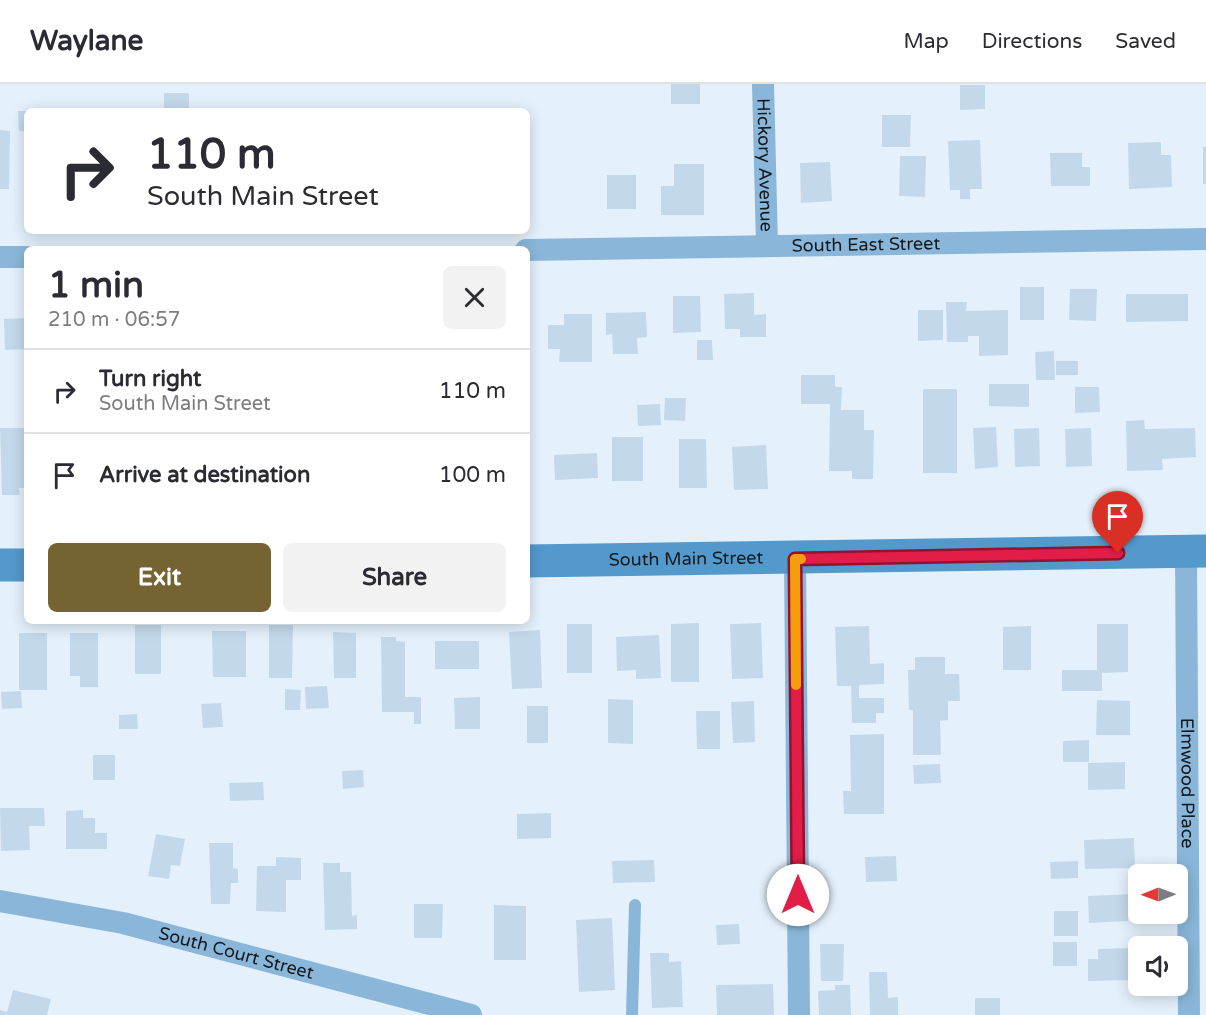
<!DOCTYPE html>
<html lang="en">
<head>
<meta charset="utf-8">
<style>
	:root { --surface:#fff; --page:#f2f2f3; --text:#2b2b33; --muted:#7c7c81; --line:#e1e1e2; --accent:#756432 }
	body { margin:0; font-family:"Varela Round",sans-serif; background:var(--page); color:var(--text); height:100vh; display:flex; flex-direction:column; font-size:22px; white-space:nowrap }
	* { box-sizing:border-box; margin:0 }
	p { font-size:20px; color:var(--muted) }
	.icon { flex:none; width:33px; height:33px; fill:none; stroke:currentColor; stroke-width:2; stroke-linecap:round; stroke-linejoin:round }
	.map { position:relative; flex:1; overflow:hidden }
	.drawer { position:absolute; left:24px; top:162px; width:506px; height:378px; display:flex; flex-direction:column; background:var(--surface); border-radius:9px; box-shadow:0 3px 15px #0003 }
	.drawer>* { flex:none }
	.top-card { position:absolute; left:24px; top:24px; width:506px; height:126px; border-radius:9px; box-shadow:0 3px 15px #0003; background:#fff; color:var(--text); overflow:hidden }
	.needle { width:39px; rotate:269deg }
	.controls { position:absolute; left:1128px; top:780px; display:grid; gap:12px }
	.controls a { display:grid; place-items:center; width:60px; height:60px; border-radius:9px; background:var(--surface); box-shadow:0 3px 15px #0003; font-size:30px }
	.pin { position:absolute; display:grid; place-items:center; width:51px; height:51px; color:#fff; margin:-62px -26px; border-radius:50% 50% 50% 0; rotate:-45deg; box-shadow:0 0 6px #0007 }
	.pin .icon { rotate:45deg }
	.me { position:absolute; width:66px; margin:-33px; rotate:0deg; stroke-linejoin:round; filter:drop-shadow(0 0 4px #0008) }
	.turn { display:flex; align-items:center; gap:21px; height:126px; padding:0 24px; font-size:27px }
	.turn .icon { width:78px; height:78px; stroke-width:2.5 }
	.turn b { display:block; font-size:42px; line-height:51px }
	.round { display:grid; place-items:center; flex:none; width:63px; height:63px; border-radius:9px; background:var(--page) }
	.summary { display:flex; align-items:center; justify-content:space-between; height:102px; padding:0 24px }
	h1 { font-size:36px; font-weight:700; line-height:45px }
	.primary-button { display:flex; gap:12px; margin-top:auto; padding:12px 24px }
	.primary-button a { flex:1; height:69px; border-radius:9px; background:var(--accent); color:#fff; font-size:24px; font-weight:700; line-height:69px; text-align:center }
	.primary-button a+a { background:var(--page); color:var(--text) }
	ul { padding:0; list-style:none }
	li { display:flex; align-items:center; gap:18px; height:84px; padding:0 24px; border-top:2px solid var(--line) }
	li div { flex:1 }
	li b { display:block; font-size:22px }
	li em { font-style:normal }
	header { display:flex; align-items:center; gap:36px; box-sizing:border-box; height:84px; padding:0 30px; background:var(--surface); border-bottom:2px solid var(--line) }
	header strong { font-size:28px }
	nav { display:flex; gap:33px; margin-inline-start:auto; font-size:21px }
	.map>svg:first-child { display:block }
	.building { fill:#c3d9eb }
	.lines { fill:none; stroke-linecap:round; stroke-linejoin:round }
	.lane { stroke:#8ab7d9; stroke-width:12 }
	.street { stroke:#8ab7d9; stroke-width:22 }
	.secondary { stroke:#5399cc; stroke-width:33 }
	.route-casing { stroke:#92132f; stroke-width:15 }
	.route { stroke:#e11d48; stroke-width:10 }
	.slow { stroke:#f59e0b; stroke-width:10 }
	.labels { text-anchor:middle; dominant-baseline:central; stroke-width:4.5; stroke-linejoin:round; paint-order:stroke }
	.street-label { font-size:18px; fill:#121a20; stroke:#e4f1fc }
</style>
</head>
<body>
<header>
<strong>Waylane</strong>
<nav><a>Map</a><a>Directions</a><a>Saved</a></nav>
</header>
<div class="map">
<svg width="1206" height="931" viewBox="0 0 1206 931">
	<rect width="100%" height="100%" fill="#e4f1fc"/>
	<path class="building" d="M671 0H700V20H671Z
		M960 1H985V25L960 26Z
		M164 9H189V27H164Z
		M18 27H27V47H19Z
		M882 31H911L910 63H882Z
		M0 46 10 47 9 105H0Z
		M980 56 982 105H970V115H960V106H950L948 57Z
		M1161 58V71H1171L1172 103 1129 105 1128 59Z
		M1203 63H1206V100H1203Z
		M1050 69H1082V83H1090V102H1051Z
		M900 72H926L925 113 899 112Z
		M830 78 832 117 801 119 800 79Z
		M674 80H704V131H661V102H674Z
		M607 91H636V125H607Z
		M1020 203H1044V236H1020Z
		M1070 205H1097L1096 237 1069 236Z
		M754 209V231L766 230V253H740V245H725L724 210Z
		M1126 210H1188V237L1126 238Z
		M673 212H700L701 248 673 249Z
		M946 218H967L966 227 1008 226V271L979 272V252H968V258H947Z
		M918 226H943V256L918 257Z
		M646 228 647 253 637 254 638 270H613L612 250 606 251V229Z
		M564 230H592V278H559L560 265H548V241H564Z
		M27 234V265L5 266 4 235Z
		M697 256H712L713 276H697Z
		M1054 267 1055 296H1036L1035 268Z
		M1056 277H1078V291H1056Z
		M801 291H835V303H842L841 326H864V346H874L873 395H852V387H829L830 320H801Z
		M989 300H1029V323L989 322Z
		M1075 303H1099L1100 328 1075 329Z
		M923 305H957V389H923Z
		M665 314H686L685 337 664 336Z
		M660 320 661 341 638 342 637 321Z
		M1144 336 1145 345 1195 344 1196 373 1162 375 1163 386 1127 387 1126 337Z
		M996 343 998 383 975 385 973 344Z
		M0 344H27V404H19L20 411H2Z
		M1039 344 1040 382 1015 383 1014 345Z
		M1091 344 1092 382 1066 383 1065 345Z
		M612 353H643V397H612Z
		M679 355H706L707 404H679Z
		M766 361 768 405 734 406 732 363Z
		M597 369 598 394 555 396 554 371Z
		M699 539V598H671V540Z
		M761 539 763 594 732 595 730 540Z
		M567 540H592V589H567Z
		M1097 540H1128V588L1102 589V607H1062V586H1097Z
		M135 541H161V590H135Z
		M269 541H293L292 594H269Z
		M869 542 870 580 884 579V600L859 601V614H884V629H876V639H852L851 602H837L835 543Z
		M1031 542V586H1003V543Z
		M540 546 542 604 512 605 509 548Z
		M212 547H246V593H213Z
		M333 548 356 549V594H334Z
		M19 549H47V606H19Z
		M70 549H98V603H80V592H70Z
		M659 551 661 594 636 595V586L617 587 616 553Z
		M381 553H396V557L405 558V613H421V640H414V628H382Z
		M435 557H479V585H435Z
		M915 573H945V590H959L960 617H948V636L940 637 941 671H913V626H909L908 586H915Z
		M327 602 329 624 306 625 305 603Z
		M285 605 301 606 300 626H285Z
		M21 607 22 624 2 625 1 608Z
		M480 613V645H455L454 614Z
		M608 615 633 616V660L608 659Z
		M1097 616 1130 617V651H1096Z
		M754 617 755 658 733 659 731 618Z
		M221 619 223 643 203 644 201 620Z
		M527 622H548V659H527Z
		M696 627H720V665H697Z
		M137 630 138 645H119V631Z
		M884 650V730H844L843 707H851L850 651Z
		M1089 656V678H1063V657Z
		M93 671H115V696H93Z
		M1125 678V705L1088 706V679Z
		M940 680 941 699 914 700 913 681Z
		M363 686 364 703 343 705 342 687Z
		M263 698 264 716 230 717 229 699Z
		M0 724H44L45 742H29L30 766 1 767Z
		M83 726V734H95V749H107V765H66V727Z
		M551 729V754L517 755V730Z
		M156 750 185 755 180 782 171 781 169 795 148 792Z
		M1134 754 1135 784 1085 785 1084 756Z
		M209 759H233V784L238 785V799H231L230 820H211Z
		M896 772 897 797 866 798 865 773Z
		M276 773 301 774V796H286V828L256 827 257 782H276Z
		M654 776 655 798 613 799 612 777Z
		M1078 777V794L1051 795 1050 778Z
		M323 779H340V788H351L352 832 357 831V845L325 846Z
		M1134 810V827L1128 828V837L1089 839 1088 812Z
		M414 820H443L442 854H414Z
		M494 821 526 822V876H494Z
		M1054 827H1078V852H1054Z
		M612 834 615 906 579 908 576 836Z
		M739 840 740 860 717 861 716 841Z
		M1053 858H1077V882H1053Z
		M820 860H844L843 897H821Z
		M1131 864V896L1088 897V875H1098V865Z
		M650 869H669V878L681 877 683 923 652 924Z
		M869 888H887L888 914 898 913V931H870Z
		M773 900 774 931H717L716 901Z
		M835 901H850L851 931H819L818 907 835 906Z
		M13 906 51 915 47 931H0V926L7 928Z
		M975 914H1000V931H975Z"/>
	<g class="lines">
		<path class="lane" d="M632 931 635 821"/>
		<g class="street">
			<path id="s1" d="M763 0 767 162"/>
			<path id="s2" d="M526 166 1206 155"/>
			<path d="M0 173H27"/>
			<path id="s3" d="M1186 468 1189 931"/>
			<path d="M795 475 799 931"/>
			<path id="s4" d="M0 817 123 839 471 931"/>
		</g>
		<g class="secondary">
			<path id="s5" d="M526 477 1206 467"/>
			<path d="M0 481H27"/>
		</g>
	</g>
	<g class="lines">
		<g class="route-casing">
			<path id="route" d="M798 811 795 475 1118 469"/>
		</g>
		<use href="#route" class="route"/>
		<path class="slow" d="M796 601 795 475H801"/>
	</g>
	<g class="labels">
		<g class="street-label">
			<text stroke="none"><textPath href="#s1" startOffset="81">Hickory Avenue</textPath></text>
			<text stroke="none"><textPath href="#s2" startOffset="340">South East Street</textPath></text>
			<text stroke="none"><textPath href="#s5" startOffset="160">South Main Street</textPath></text>
			<text stroke="none"><textPath href="#s3" startOffset="231">Elmwood Place</textPath></text>
			<text stroke="none"><textPath href="#s4" startOffset="242">South Court Street</textPath></text>
		</g>
	</g>
</svg>
<div class="controls">
<a><svg class="needle" viewBox="-14 -14 28 28"><path d="M0-13l5 13h-10z" fill="#e53935"/><path d="M0 13l5-13h-10z" fill="#7c7c81"/></svg></a>
<a><svg class="icon" aria-label="sound" viewBox="0 0 24 24"><path d="M4 9h4l5-4v14l-5-4H4zM17 9q2 3 0 6"/></svg></a>
</div>
<div class="pin" style="left:1118px;top:469px;background:#d93025"><svg class="icon" aria-label="arrive" viewBox="0 0 24 24"><path d="M6 21V4h12l-3 4 3 4H6"/></svg></div>
<svg class="me" style="left:798px;top:811px" viewBox="-20 -20 40 40"><circle r="19" fill="#fff"/><path d="M0-13L10 11 0 6-10 11z" fill="#e11d48"/></svg>
<div class="top-card">
<div class="turn"><svg class="icon" aria-label="right" viewBox="0 0 24 24"><path d="M7 20v-9h11M14 6l5 5-5 5"/></svg><div><b>110 m</b>South Main Street</div></div>
</div>
<section class="drawer">
<div class="summary"><div><h1>1 min</h1><p>210 m · 06:57</p></div><a class="round"><svg class="icon" aria-label="close" viewBox="0 0 24 24"><path d="M6 6l12 12M18 6L6 18"/></svg></a></div>
<ul>
<li><svg class="icon" aria-label="right" viewBox="0 0 24 24"><path d="M7 20v-9h11M14 6l5 5-5 5"/></svg><div><b>Turn right</b><p>South Main Street</p></div><em>110 m</em></li>
<li><svg class="icon" aria-label="arrive" viewBox="0 0 24 24"><path d="M6 21V4h12l-3 4 3 4H6"/></svg><div><b>Arrive at destination</b></div><em>100 m</em></li>
</ul>
<div class="primary-button"><a>Exit</a><a>Share</a></div>
</section>
</div>
</body>
</html>
